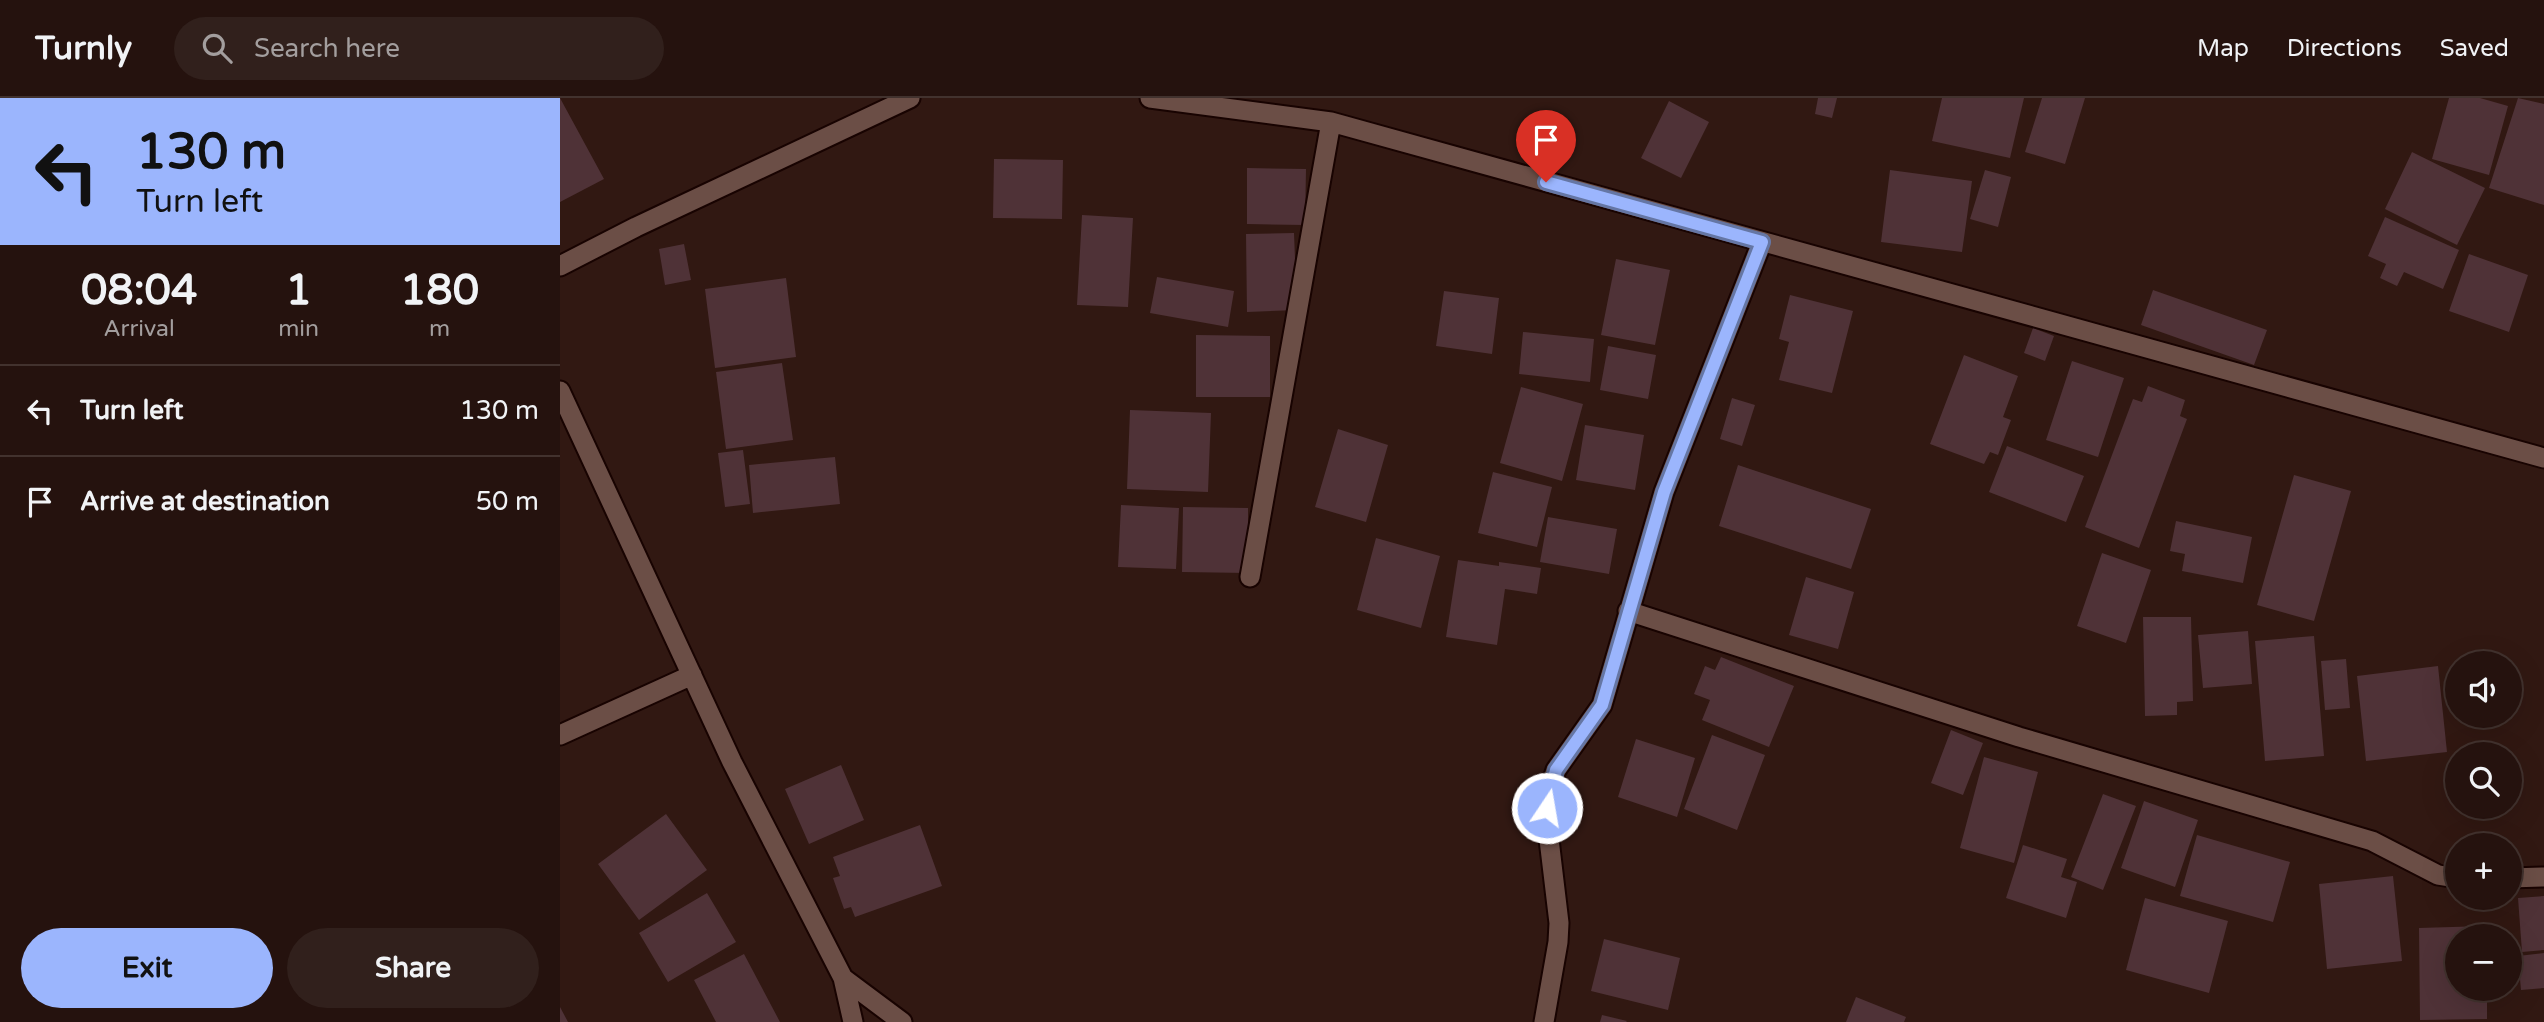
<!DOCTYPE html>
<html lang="en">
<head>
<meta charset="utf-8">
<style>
	:root { --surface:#25120e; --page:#31201c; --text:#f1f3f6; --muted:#a39e9e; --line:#42322e; --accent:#9bb5fd }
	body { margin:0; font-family:"Varela Round",sans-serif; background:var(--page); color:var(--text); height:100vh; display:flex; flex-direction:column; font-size:26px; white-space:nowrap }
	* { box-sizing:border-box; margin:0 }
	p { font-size:23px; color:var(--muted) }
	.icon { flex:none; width:38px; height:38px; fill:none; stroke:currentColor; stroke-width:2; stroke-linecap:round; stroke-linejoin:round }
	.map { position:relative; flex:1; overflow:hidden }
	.details { display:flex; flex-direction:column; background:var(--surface); width:560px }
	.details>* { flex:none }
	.top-card { background:#9bb5fd; color:#111; overflow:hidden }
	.buttons { position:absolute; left:1885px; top:553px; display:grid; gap:14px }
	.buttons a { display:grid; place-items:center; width:77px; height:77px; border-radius:50%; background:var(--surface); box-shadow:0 7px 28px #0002,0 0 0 2px var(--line); font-size:35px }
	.pin { position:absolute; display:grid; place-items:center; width:60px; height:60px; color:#fff; margin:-72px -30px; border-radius:50% 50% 50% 0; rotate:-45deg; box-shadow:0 0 7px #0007 }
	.pin .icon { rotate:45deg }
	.me { position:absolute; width:77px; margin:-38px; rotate:12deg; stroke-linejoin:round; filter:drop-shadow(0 0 5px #0008) }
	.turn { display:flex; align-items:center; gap:24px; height:147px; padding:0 21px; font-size:32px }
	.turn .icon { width:91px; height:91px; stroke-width:2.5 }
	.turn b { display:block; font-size:49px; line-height:60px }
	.eta { display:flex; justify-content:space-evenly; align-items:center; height:119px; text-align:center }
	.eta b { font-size:42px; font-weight:700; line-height:49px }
	.action { display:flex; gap:14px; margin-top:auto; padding:14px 21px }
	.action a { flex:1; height:80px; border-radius:42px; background:var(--accent); color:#111; font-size:28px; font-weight:700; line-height:80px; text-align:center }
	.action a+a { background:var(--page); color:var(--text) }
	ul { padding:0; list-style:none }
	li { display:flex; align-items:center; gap:21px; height:91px; padding:0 21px; border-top:2px solid var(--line) }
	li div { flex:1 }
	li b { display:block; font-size:26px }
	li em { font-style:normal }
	header { display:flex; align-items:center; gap:42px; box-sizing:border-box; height:98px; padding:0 35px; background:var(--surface); border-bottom:2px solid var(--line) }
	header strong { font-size:33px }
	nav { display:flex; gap:38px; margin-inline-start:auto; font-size:24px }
	.search { width:490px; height:63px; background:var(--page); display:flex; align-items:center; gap:18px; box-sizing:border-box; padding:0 24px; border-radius:38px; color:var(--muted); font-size:26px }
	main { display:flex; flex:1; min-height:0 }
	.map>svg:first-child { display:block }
	.building { fill:#4f3237 }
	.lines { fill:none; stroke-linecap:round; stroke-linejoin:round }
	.minor-casing { stroke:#180301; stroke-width:23 }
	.minor { stroke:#6b4e46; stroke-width:19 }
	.route-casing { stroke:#6576a4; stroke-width:18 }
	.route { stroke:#9bb5fd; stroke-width:12 }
</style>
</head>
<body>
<header>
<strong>Turnly</strong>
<div class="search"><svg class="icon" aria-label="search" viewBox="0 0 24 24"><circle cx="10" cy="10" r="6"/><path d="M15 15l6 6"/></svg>Search here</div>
<nav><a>Map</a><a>Directions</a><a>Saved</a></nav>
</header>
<main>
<section class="details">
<div class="top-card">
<div class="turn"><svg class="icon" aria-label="left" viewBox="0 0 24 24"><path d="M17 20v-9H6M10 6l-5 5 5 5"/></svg><div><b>130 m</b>Turn left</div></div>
</div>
<div class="eta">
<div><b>08:04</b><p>Arrival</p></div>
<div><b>1</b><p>min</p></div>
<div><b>180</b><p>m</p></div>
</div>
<ul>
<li><svg class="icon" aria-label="left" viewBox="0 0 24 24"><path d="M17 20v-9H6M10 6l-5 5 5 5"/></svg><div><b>Turn left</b></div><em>130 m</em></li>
<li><svg class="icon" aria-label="arrive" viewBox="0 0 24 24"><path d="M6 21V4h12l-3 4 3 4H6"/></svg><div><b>Arrive at destination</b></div><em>50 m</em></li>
</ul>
<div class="action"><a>Exit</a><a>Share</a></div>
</section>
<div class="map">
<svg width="1984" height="924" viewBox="0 0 1984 924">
	<rect width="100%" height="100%" fill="#311812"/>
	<path class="building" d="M0 0 44 81 0 104Z
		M1258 0H1277L1272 20 1255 16Z
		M1382 0H1464L1450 60 1372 43Z
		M1482 0H1525L1505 66 1465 54Z
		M1889 0H1920L1948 8 1929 77 1872 61Z
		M1958 0 1984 6V107L1929 90Z
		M1109 3 1149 24 1121 80 1081 60Z
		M1852 54 1925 90 1897 147 1825 111Z
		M434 61 503 62 502 121 433 120Z
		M687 70 746 71 745 127 687 126Z
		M1330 72 1412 83 1402 154 1321 144Z
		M1425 72 1451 79 1438 129 1410 121Z
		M522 117 573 120 568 209 517 207Z
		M1825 119 1899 152 1883 191 1844 174 1837 188 1820 180 1826 166 1808 158Z
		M734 135 737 212 687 214 686 136Z
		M124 146 131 182 105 187 99 151Z
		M1909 156 1968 177 1949 234 1889 213Z
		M1056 161 1110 172 1095 247 1041 237Z
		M597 179 674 193 668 229 590 215Z
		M226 180 236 259 155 270 145 191Z
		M1593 192 1707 232 1694 267 1581 227Z
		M884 193 939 200 932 256 876 248Z
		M1230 197 1293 213 1272 295 1219 282 1229 244 1219 241Z
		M1473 230 1494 238 1485 263 1464 255Z
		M963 234 1034 241 1030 284 959 276Z
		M636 237 710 238V299H636Z
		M1048 248 1096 257 1088 301 1040 292Z
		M1404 257 1458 278 1443 319 1451 322 1438 357 1430 354 1424 366 1370 346Z
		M1512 263 1564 280 1538 359 1486 342Z
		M222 265 233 342 166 351 156 274Z
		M1588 288 1625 302 1620 318 1627 321 1579 450 1525 429 1573 301 1582 304Z
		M961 289 1023 306 1002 383 940 365Z
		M1172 300 1195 307 1182 348 1160 341Z
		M570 312 651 315 648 394 567 391Z
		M1025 327 1084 337 1075 392 1016 382Z
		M778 331 828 347 806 424 755 409Z
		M1447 348 1524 378 1506 424 1429 394Z
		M183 352 190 406 165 409 158 355Z
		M275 359 280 406 193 415 189 367Z
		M1178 367 1311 411 1291 471 1159 428Z
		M933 374 992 389 977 449 918 435Z
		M1734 377 1791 393 1754 523 1697 507Z
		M561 407 619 410 616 471 558 469Z
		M623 409 688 410V475L622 474Z
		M988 419 1057 431 1049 476 980 464Z
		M1616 423 1692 439 1683 485 1622 473 1625 456 1610 453Z
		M816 440 880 458 861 530 797 512Z
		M1542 455 1591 472 1566 545 1517 528Z
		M898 462 939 468V464L981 470 977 496 945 491 937 547 886 539Z
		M1246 479 1294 494 1278 551 1229 537Z
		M1583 519H1631L1633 603 1617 604V617L1585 618Z
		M1688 533 1692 586 1643 590 1638 537Z
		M1754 538 1764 658 1705 663 1695 543Z
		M1161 559 1234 588 1209 649 1142 622 1150 602 1134 596 1145 568 1155 572Z
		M1786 561 1790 610 1765 612 1761 563Z
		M1878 568 1887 654 1806 663 1797 578Z
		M1391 632 1423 645 1403 697 1371 685Z
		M1152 637 1205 657 1177 732 1124 711Z
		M1076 641 1135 660 1117 719 1058 699Z
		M1424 659 1478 674 1454 765 1400 750Z
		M281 667 304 722 249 746 225 691Z
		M1543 696 1576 708 1543 792 1511 779Z
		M1584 703 1638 722 1615 789 1561 770Z
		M106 716 147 772 79 822 38 766Z
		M360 727 382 788 295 819 291 809 284 811 273 780 280 778 273 759Z
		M1637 737 1730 764 1713 824 1620 798Z
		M1463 747 1507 761 1501 779 1517 784 1506 820 1446 800Z
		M1833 778 1842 863 1767 871 1759 786Z
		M147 795 176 844 108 884 79 835Z
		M1984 798V852L1962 854 1958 800Z
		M1585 800 1668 823 1649 895 1566 872Z
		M1925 828V838H1897V891H1927V921L1860 922 1859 830Z
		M1044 841 1120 860 1108 912 1031 893Z
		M1984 855V890L1961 892 1958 858Z
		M184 856 220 924H156L134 882Z
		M1296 899 1346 919 1344 924H1286Z
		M0 909 8 924H0Z
		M1042 917 1067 923 1066 924H1040Z"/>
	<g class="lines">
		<g class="minor-casing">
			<path id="minor" d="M590 0 771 24 1984 360
				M0 168 76 129 350 0
				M0 293 172 664 283 880 293 924
				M690 479 771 24
				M1068 513 1459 639 1812 743 1878 777 1897 780
				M0 637 132 577
				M1950 780 1984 779
				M283 880 342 924
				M984 924 998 844 999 825 988 733 987 710 990 690 996 672 1042 607 1104 394 1202 144"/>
		</g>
		<use href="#minor" class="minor"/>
	</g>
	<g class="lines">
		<g class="route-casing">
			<path id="route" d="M986 84 1202 144 1104 394 1042 607 996 672 987 710"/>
		</g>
		<use href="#route" class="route"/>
	</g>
</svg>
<div class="buttons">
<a><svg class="icon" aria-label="sound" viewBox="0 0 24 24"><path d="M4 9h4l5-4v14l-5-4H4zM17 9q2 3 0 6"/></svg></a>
<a><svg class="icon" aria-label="search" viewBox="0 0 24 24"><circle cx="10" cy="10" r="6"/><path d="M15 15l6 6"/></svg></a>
<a>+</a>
<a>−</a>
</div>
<div class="pin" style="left:986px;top:84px;background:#d93025"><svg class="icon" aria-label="arrive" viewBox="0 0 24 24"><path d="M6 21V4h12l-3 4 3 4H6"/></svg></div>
<svg class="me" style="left:987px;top:710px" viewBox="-20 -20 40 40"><circle r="17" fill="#9bb5fd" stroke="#fff" stroke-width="3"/><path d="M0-11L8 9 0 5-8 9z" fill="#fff"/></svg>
</div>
</main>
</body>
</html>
